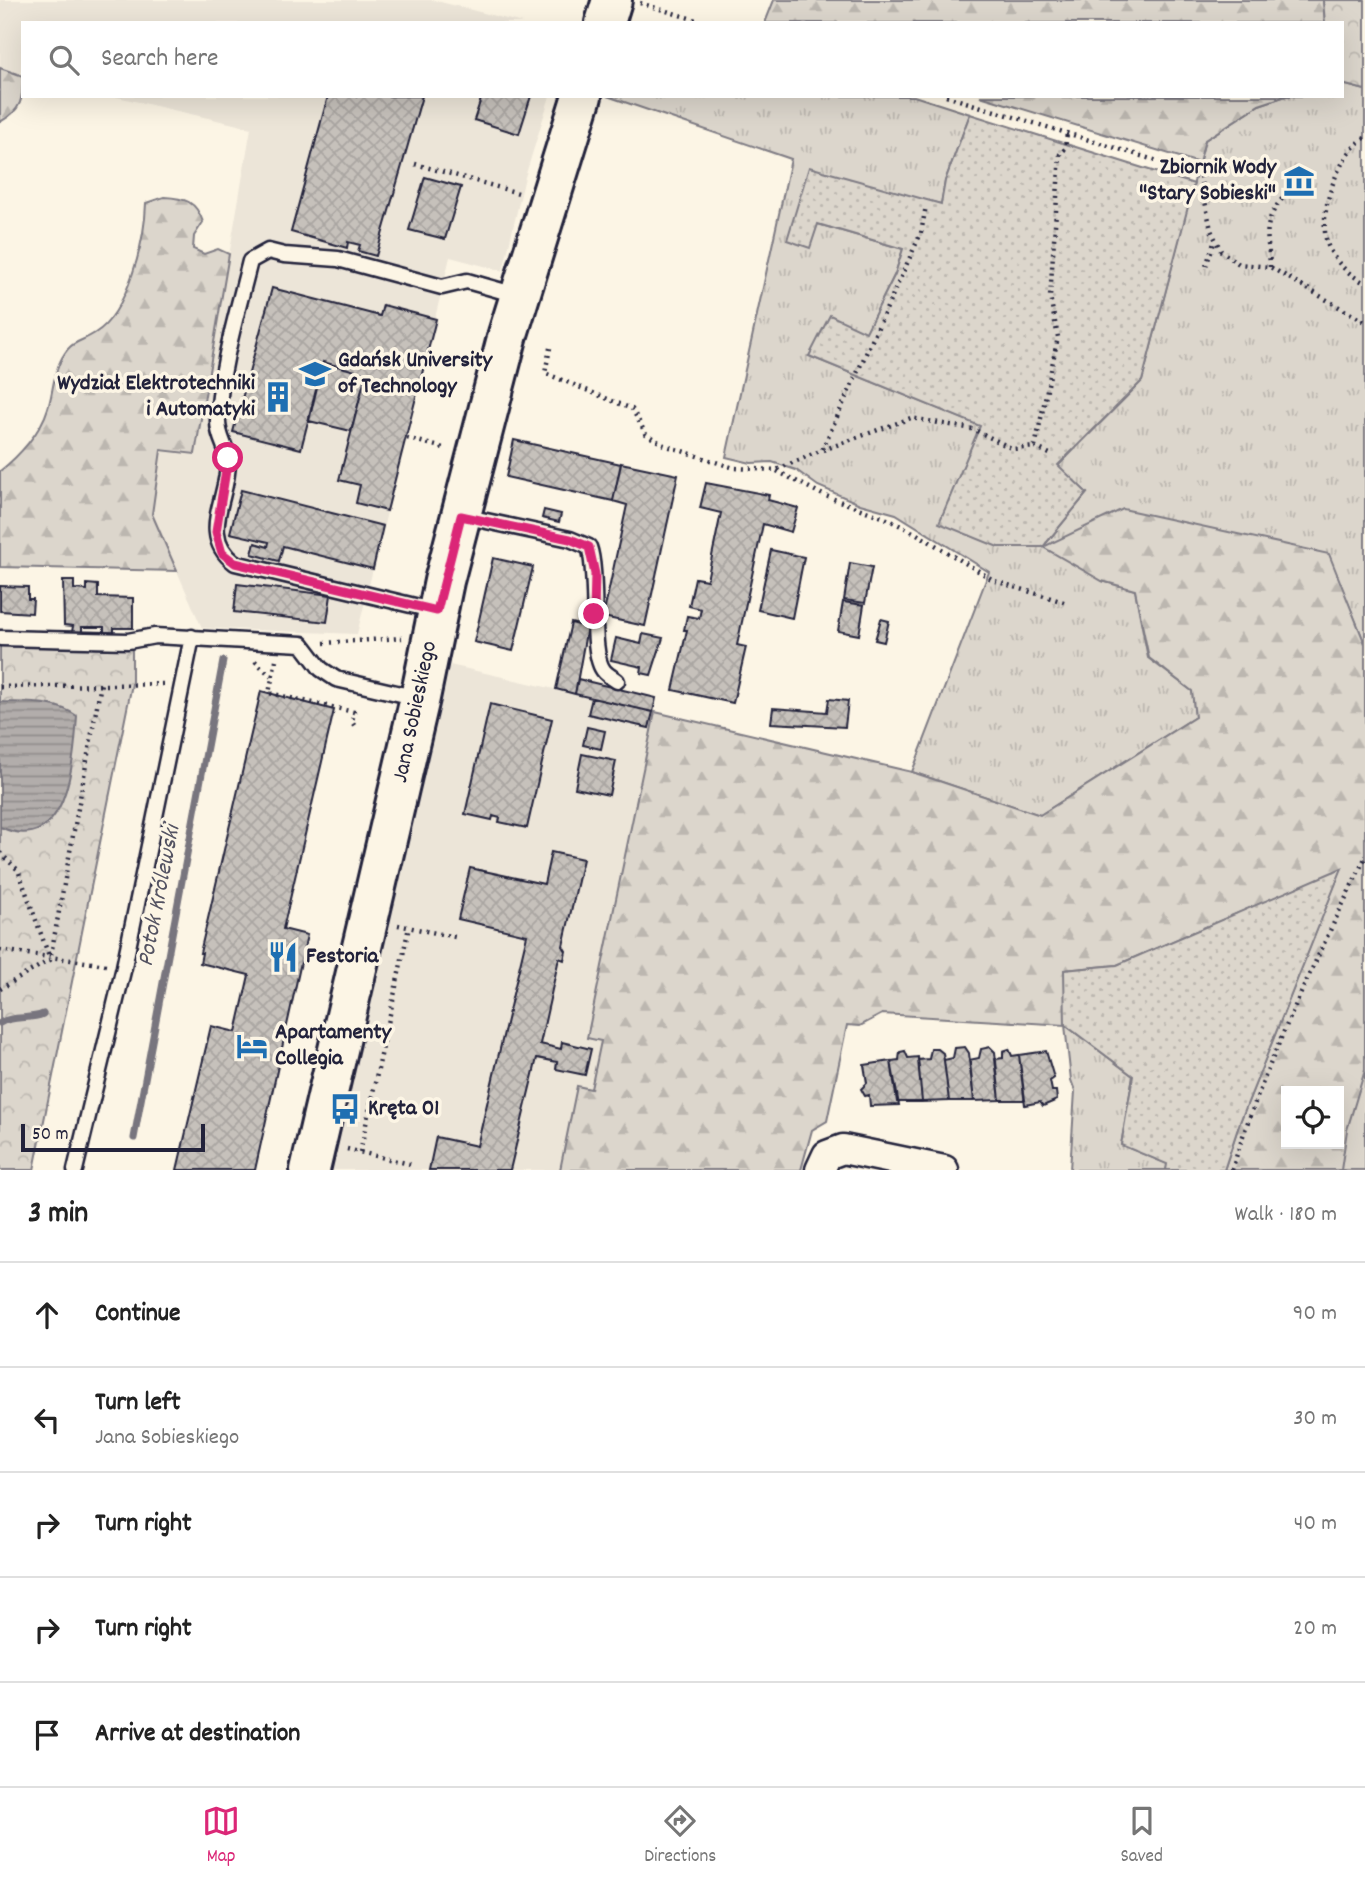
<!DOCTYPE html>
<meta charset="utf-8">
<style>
:root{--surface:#fff;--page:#f6f6f6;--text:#222;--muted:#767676;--line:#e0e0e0;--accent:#db2777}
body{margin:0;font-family:Dekko,sans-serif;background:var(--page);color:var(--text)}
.controls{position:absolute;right:21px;bottom:21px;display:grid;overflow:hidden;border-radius:0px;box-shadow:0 7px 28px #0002}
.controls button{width:63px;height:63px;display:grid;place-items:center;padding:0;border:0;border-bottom:2px solid var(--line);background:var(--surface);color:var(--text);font:35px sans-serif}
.scale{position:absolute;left:21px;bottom:18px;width:184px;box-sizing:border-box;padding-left:7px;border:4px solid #22223b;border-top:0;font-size:19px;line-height:24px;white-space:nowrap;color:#22223b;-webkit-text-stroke:5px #fcf5e5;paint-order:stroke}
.stop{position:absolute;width:21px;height:21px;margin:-16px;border:5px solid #db2777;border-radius:50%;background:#fff}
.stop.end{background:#db2777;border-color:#fff;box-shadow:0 2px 7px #0008}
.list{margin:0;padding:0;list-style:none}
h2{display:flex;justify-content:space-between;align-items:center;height:91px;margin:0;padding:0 28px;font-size:30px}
h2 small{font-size:23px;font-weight:400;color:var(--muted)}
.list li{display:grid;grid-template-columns:46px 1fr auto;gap:21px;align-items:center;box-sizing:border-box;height:105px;padding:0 28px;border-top:2px solid var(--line)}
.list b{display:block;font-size:26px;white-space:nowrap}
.list p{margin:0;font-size:23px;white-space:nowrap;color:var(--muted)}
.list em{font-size:23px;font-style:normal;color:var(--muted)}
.icon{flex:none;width:38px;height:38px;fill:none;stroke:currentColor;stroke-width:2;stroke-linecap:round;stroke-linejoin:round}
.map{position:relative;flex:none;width:1365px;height:1170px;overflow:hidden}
.search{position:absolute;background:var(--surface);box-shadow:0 7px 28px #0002;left:21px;right:21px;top:21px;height:77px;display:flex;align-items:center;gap:18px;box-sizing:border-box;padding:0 24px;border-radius:0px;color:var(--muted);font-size:26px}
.sheet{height:616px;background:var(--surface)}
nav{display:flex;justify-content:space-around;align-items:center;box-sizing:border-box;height:98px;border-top:2px solid var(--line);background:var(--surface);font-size:19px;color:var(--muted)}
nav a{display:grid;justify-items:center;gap:4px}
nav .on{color:var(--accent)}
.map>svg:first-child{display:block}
</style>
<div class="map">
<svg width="1365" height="1170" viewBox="0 0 1365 1170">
<defs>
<pattern id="grass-tufts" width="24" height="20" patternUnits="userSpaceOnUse" patternTransform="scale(1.75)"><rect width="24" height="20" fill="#dcd6cc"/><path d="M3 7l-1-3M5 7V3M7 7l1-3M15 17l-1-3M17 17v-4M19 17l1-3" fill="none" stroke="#bcb7b0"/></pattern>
<pattern id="forest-firs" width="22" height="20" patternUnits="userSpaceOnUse" patternTransform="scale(1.75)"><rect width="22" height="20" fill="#dcd6cc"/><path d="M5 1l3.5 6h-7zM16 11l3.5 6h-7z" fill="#bcb7b0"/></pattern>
<pattern id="park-crowns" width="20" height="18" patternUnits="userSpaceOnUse" patternTransform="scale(1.75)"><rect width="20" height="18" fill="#dcd6cc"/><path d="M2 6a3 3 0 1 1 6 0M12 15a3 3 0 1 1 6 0" fill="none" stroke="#bcb7b0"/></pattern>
<pattern id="garden-dots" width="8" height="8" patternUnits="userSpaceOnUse" patternTransform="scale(1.75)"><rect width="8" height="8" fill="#dcd6cc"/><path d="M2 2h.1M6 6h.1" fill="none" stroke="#bcb7b0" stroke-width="1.8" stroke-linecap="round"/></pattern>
<pattern id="water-rules" width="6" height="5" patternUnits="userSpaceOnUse" patternTransform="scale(1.75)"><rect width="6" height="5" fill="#b2adab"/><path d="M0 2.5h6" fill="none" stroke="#908c8c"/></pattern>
<pattern id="building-cross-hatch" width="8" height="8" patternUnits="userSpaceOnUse" patternTransform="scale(1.75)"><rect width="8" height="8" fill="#c6c1bb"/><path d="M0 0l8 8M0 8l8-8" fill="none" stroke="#aaa6a2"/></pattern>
</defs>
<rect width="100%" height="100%" fill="#fcf5e5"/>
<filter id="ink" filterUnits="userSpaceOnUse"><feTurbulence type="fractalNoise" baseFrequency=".0143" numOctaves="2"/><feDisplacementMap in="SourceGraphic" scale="14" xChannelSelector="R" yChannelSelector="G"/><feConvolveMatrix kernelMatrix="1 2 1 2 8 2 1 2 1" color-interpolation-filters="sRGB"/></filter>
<g filter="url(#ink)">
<path fill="#ece5d8" d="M0,0H433L522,23H23L21,76L0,68Z
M113,96H550L525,177L503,271L450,257L357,634L202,628L152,514L161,450L195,453L251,128Z
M450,665L655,712L587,1037L601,1041L591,1089L577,1087L560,1170H332Z"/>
<path fill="url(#grass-tufts)" stroke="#7f7c84" stroke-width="2" d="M1342,84L1365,90V644L1328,554L1102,581L1135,590L1148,658L1192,691L1195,717L1040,815L912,772L989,572L896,514L860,504L818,486L796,470L772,462L751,463L726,457L791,159L607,96H914L970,114L945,181L941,204L920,199L818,224L903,249L895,274L866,333L809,356L981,426L998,547H1043L1087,493L1058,466L1142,381L1205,140L1259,105L1286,96H1342Z
M1065,1025L1133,1076L1121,1145L1168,1164L1166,1170H1070L1075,1091L1071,1080Z"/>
<path fill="url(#forest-firs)" stroke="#7f7c84" stroke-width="2" fill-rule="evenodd" d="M774,0H1323L1325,23H765Z
M0,68L23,76C23,99 22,110 0,122Z
M980,96H1286L1259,105L1205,140L1199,163Z
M164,197C185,198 196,201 203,222L194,236L193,249L204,254L218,249L229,254L195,454L161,450L152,514L177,571L0,567V471C19,456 41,432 48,408C53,393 53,376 60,362C70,340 78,344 95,333C128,313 145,239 146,203Z
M1123,509L1329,554L1365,644V1170H1224L1240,1122L1341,869L1117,965L1065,970V1025L882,1014L860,1026L847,1025L827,1121L812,1130L801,1170H560L577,1086L591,1089L601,1041L587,1038L655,712L912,772L1040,815L1195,717L1192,691L1149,658L1135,590L1102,581L1043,547ZM1286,1091H1339V1144H1286Z"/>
<path fill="url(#park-crowns)" stroke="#7f7c84" stroke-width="2" d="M1323,0H1365V90L1342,84V23H1325Z
M0,643L132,648V684L34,1170H0Z"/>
<path fill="url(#garden-dots)" stroke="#7f7c84" stroke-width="2" d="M970,114L1194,184L1142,381L1058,465L1087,493L1043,547H998L939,523L980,426L809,356L830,315L866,332L895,274L903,249L818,224L810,248L787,240L809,167L941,204L945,181Z
M1342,868L1240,1122L1224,1170H1166L1167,1164L1121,1145L1133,1076L1065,1025L1064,970L1117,965Z"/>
<path fill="#dcd6cc" stroke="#7f7c84" stroke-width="2" d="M1365,1070V1170H1341L1347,1130Z"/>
<path fill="url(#water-rules)" stroke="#78757e" stroke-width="2" d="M0,702C27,703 54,700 77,716C74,762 67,857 0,827Z"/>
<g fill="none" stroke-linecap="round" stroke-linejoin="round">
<path stroke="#78757e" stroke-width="7" d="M0,1023C13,1015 30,1020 43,1014
M134,1138L223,661"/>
</g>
<path fill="url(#building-cross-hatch)" stroke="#22223b" stroke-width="2" d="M328,96H422L376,256L358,251L360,245L348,242L347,248L291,232Z
M482,96H531L519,134L474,120Z
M425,177L461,187L445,239L409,230Z
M272,288L380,316L383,305L436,319L387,511L356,503L360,485L339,480L366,374L323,362L301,449L233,432Z
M323,362L366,374L351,431L309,421Z
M514,440L621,464L613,501L506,477Z
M621,463L678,475L645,626L603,617L627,505L613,501Z
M706,483L769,495L768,500L798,508L791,532L763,524L737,645L746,647L733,703L673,690L687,630H684L687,616L699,618L701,609L689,606L695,578L707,580L721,513L700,508Z
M241,490L383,526L373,569L283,546L279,561L252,554L255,543L268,547L269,542L230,533Z
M544,510L561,514L559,522L542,518Z
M771,550L804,557L792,618L758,610Z
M493,558L533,567L513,651L474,642Z
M850,563L872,567L865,603L844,600Z
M63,581H74V589L87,590V584L98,585V597L133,598V628H114V633H104V627H82V632H72L73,626L64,625Z
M237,584L331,595L327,622L234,612Z
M0,586L28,587V599H33L32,613L0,611Z
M843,602L864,605L859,635L838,631Z
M881,619L889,621L884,642L875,640Z
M571,623L587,627L575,694L556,689Z
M643,634L663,638L651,675L641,673L642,667L611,660L616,638L641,644Z
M578,679L656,698L653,712L575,694Z
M261,691L334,710L283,929L307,935L255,1170H177L211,1026L236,1032L249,975L200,963L202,953H200Z
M592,698L653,712L649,728L588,714Z
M829,699L848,701L845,727L771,723L773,708L827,712Z
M490,704L552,719L527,828L499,822L500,818L493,816L492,820L465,814Z
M587,727L605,731L601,749L583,745Z
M582,754L616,761L609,795L575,788Z
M551,852L583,859L563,946L566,951L564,960L559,958L540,1044L561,1049L562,1042L591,1049L585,1075L556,1069L557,1062L537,1058L510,1170H429L436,1137L477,1146L527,935L458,919L470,868L544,884Z
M965,1047L969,1053L974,1101H949L944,1060L953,1058L955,1048Z
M990,1047L995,1052L1000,1100L974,1101L969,1060L979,1058L981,1049Z
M931,1049H938L943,1053L949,1101L922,1102L918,1060L929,1059Z
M1009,1049L1012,1056L1019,1055L1025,1100H1000L995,1059L1003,1058V1051Z
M905,1051L908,1058L918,1057L922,1102H897L891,1061L899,1060L900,1052Z
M1046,1051L1054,1078L1050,1081L1052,1091H1056L1057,1100L1043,1106L1040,1102L1025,1105L1019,1055Z
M891,1061L899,1105L870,1106L869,1095L865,1096L861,1089L867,1083L864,1065Z"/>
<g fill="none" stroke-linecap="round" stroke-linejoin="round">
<defs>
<path id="lane" d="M463,516L570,539L589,547C599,575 589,655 604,671C607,675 613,678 617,681
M436,611L235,563C197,534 230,497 228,459C227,447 217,436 218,419C220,368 238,310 250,261L268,251L284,255L338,259L442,287L467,281L520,296
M0,638L128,641L155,636L302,644L321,669L336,679L418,698
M75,1170L124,967L192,637"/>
<path id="street" d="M820,1170L827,1155L843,1149L944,1170"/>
<path id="secondary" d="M605,23L612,0
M310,1170L420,698L444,581L508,334L582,96"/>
</defs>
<use href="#lane" stroke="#22223b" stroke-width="19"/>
<use href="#street" stroke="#22223b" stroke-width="33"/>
<use href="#secondary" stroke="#22223b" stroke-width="44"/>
<path stroke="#22223b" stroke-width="4.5" stroke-dasharray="2 5" stroke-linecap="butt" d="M640,3L706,23
M946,96L1190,171L1200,177L1211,230L1221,251L1239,264L1270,267L1365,322
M1365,138C1337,154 1314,221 1330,250C1337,264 1351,276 1365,283
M415,164L522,194
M1206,266L1215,240
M1270,267C1270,254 1266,239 1268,227C1271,208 1289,185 1309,185
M550,348L545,373L632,409L646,434L664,445L734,468L776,470L822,450L921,233L926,206
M407,438L447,449
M1035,447L1054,456
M823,450L911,418L973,429L1013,449L1035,447L1058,337L1050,297L1060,154L1065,149L1067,133
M777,471L823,495L885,518L917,534L995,581L1067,603
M324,643L402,638
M276,660L269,693L354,712L352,722L356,728
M255,661L272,677
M0,687L164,684
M0,853L18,870L50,959
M398,925L455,937
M0,950L106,965
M0,989L50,960L101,684
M347,1149L414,1165
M360,1152L409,927
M1232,1170C1265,1062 1316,960 1365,858"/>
<use href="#lane" stroke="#fcf5e5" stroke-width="14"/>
<use href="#street" stroke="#fcf5e5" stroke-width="28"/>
<use href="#secondary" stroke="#fcf5e5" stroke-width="38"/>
</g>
</g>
<g fill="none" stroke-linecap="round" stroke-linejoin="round" filter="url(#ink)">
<path stroke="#db2777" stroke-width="9" d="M228,458L216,532L222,553L235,563L437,611L461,516L570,539L589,547L595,574L594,614"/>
</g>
<defs>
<symbol id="museum-bare" viewBox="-9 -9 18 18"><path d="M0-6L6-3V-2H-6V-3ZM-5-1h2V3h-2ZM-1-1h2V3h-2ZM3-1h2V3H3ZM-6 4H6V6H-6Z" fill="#1f6fb2" stroke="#fcf5e5" stroke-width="2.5" paint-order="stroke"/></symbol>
<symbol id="university-bare" viewBox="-9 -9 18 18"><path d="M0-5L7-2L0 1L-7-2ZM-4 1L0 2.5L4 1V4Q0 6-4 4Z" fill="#1f6fb2" stroke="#fcf5e5" stroke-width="2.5" paint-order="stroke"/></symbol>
<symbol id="building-bare" viewBox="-9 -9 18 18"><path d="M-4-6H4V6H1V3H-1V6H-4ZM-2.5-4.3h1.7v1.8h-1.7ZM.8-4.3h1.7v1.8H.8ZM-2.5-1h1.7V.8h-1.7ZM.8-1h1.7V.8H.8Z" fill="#1f6fb2" stroke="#fcf5e5" stroke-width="2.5" paint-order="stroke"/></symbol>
<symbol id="restaurant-bare" viewBox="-9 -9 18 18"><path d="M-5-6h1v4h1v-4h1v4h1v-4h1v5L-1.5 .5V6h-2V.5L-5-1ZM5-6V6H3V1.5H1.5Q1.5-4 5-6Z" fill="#1f6fb2" stroke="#fcf5e5" stroke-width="2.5" paint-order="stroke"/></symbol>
<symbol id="hotel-bare" viewBox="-9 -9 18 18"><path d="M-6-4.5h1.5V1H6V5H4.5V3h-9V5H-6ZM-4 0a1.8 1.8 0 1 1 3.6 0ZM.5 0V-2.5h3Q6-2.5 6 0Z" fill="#1f6fb2" stroke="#fcf5e5" stroke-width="2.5" paint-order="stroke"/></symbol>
<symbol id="bus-bare" viewBox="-9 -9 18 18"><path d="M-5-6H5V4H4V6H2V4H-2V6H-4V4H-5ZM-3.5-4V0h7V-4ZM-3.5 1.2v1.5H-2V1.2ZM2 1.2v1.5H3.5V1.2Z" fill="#1f6fb2" stroke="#fcf5e5" stroke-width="2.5" paint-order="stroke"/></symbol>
</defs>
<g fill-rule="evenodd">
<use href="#museum-bare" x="1277" y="159" width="44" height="44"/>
<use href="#university-bare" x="293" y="352" width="44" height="44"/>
<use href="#building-bare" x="256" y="375" width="44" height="44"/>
<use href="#restaurant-bare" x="261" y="935" width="44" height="44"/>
<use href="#hotel-bare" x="230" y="1024" width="44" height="44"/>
<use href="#bus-bare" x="323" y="1087" width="44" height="44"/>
</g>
<g text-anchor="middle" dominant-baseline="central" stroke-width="7" stroke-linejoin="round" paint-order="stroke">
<g font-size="23" font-weight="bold" fill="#22223b" stroke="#fcf5e5" text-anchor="start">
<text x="1276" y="168" text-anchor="end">Zbiornik Wody<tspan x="1276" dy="26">"Stary Sobieski"</tspan></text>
<text x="338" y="361">Gdańsk University<tspan x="338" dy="26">of Technology</tspan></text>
<text x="255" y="384" text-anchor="end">Wydział Elektrotechniki<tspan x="255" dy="26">i Automatyki</tspan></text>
<text x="306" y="957">Festoria</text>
<text x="275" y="1033">Apartamenty<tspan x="275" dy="26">Collegia</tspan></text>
<text x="368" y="1109">Kręta 01</text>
</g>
<g font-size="23" fill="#22223b" stroke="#fcf5e5">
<text transform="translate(416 712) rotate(-78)">Jana Sobieskiego</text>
</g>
<g font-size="24" font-style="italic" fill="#545362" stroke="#fcf5e5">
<text transform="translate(160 896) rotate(-79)">Potok Królewski</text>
</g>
</g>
</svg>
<div class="controls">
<button><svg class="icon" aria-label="locate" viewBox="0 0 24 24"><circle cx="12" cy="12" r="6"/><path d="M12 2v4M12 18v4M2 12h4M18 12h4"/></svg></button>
</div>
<div class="scale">50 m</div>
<div class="stop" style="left:228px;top:458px"></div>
<div class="stop end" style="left:594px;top:614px"></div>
<div class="search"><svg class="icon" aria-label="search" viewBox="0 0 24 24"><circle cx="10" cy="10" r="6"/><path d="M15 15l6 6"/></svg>Search here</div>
</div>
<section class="sheet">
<h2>3 min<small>Walk · 180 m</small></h2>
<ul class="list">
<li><svg class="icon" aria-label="ahead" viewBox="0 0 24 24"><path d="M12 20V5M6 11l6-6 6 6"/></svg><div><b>Continue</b></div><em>90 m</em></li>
<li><svg class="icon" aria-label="left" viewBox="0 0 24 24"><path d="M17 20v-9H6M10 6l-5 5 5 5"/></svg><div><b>Turn left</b><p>Jana Sobieskiego</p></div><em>30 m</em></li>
<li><svg class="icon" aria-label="right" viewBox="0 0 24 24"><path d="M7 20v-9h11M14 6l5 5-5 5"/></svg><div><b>Turn right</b></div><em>40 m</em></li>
<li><svg class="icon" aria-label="right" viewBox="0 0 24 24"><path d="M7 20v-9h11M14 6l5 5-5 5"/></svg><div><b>Turn right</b></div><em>20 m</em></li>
<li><svg class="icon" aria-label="arrive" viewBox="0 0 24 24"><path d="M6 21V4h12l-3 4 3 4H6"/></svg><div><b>Arrive at destination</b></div></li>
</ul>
</section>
<nav>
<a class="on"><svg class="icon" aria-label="map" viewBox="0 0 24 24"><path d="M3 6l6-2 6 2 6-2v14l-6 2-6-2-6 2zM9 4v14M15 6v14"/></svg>Map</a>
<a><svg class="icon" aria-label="directions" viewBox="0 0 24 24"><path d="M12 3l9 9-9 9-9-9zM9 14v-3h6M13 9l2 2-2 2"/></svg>Directions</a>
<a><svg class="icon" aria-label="saved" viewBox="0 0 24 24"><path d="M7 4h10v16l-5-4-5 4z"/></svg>Saved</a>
</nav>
